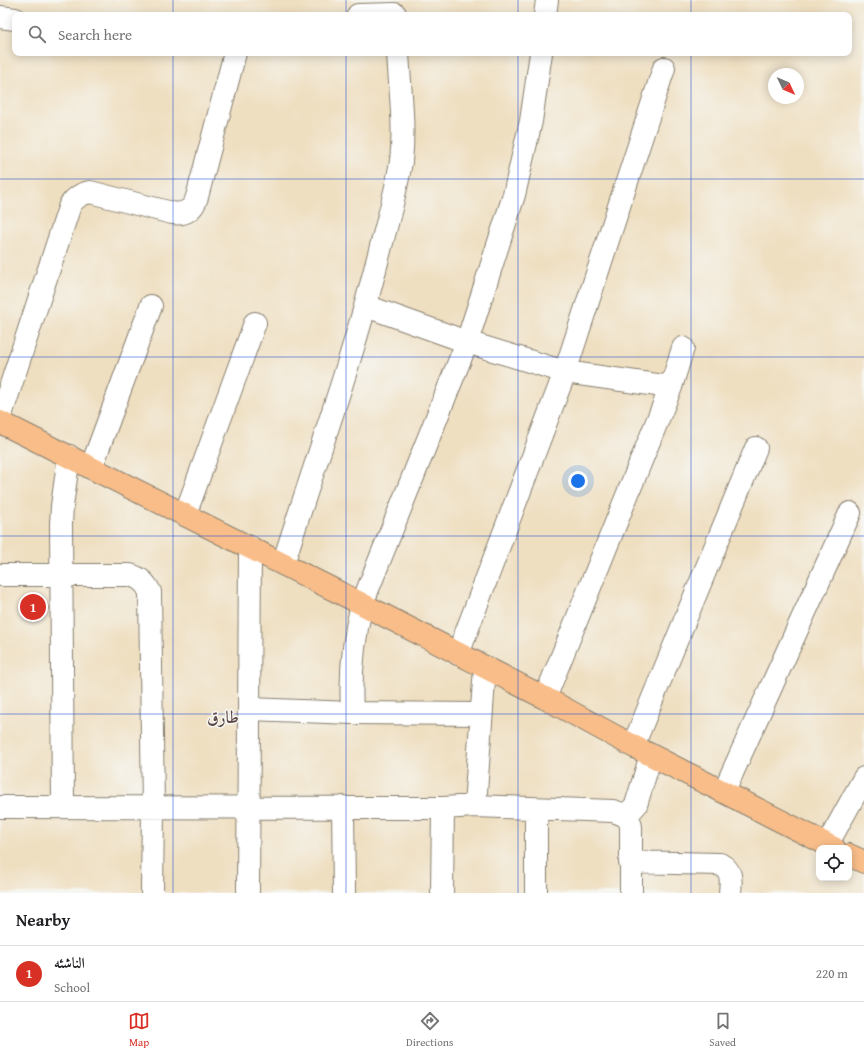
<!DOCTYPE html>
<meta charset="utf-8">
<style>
:root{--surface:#fff;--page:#f6f6f6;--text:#202124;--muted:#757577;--line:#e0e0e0;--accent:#d93025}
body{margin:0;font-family:"Gentium Book Plus",Amiri,serif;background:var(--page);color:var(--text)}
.controls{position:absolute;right:12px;bottom:12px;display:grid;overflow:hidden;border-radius:8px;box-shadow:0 2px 10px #0003}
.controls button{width:36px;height:36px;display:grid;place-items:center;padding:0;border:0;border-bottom:1px solid var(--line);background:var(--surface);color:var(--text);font:20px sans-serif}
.compass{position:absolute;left:768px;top:68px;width:36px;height:36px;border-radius:50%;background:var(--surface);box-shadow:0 2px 10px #0003;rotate:134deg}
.you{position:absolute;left:578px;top:481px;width:14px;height:14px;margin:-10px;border:3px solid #fff;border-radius:50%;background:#1a73e8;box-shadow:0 0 0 6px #1a73e833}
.badge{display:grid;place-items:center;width:26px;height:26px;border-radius:50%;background:var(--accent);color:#fff;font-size:13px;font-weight:700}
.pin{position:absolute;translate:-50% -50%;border:2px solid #fff;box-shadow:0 1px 4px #0006}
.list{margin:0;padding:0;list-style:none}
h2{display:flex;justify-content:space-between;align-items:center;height:52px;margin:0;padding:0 16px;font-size:17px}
h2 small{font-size:13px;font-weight:400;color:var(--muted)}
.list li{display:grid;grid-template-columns:26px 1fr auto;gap:12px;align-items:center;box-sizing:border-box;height:56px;padding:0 16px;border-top:1px solid var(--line)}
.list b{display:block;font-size:15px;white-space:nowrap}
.list p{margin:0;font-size:13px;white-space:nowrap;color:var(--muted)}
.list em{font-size:13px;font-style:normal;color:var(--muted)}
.icon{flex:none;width:22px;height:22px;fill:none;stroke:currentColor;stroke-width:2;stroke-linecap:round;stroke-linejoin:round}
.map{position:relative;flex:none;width:864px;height:893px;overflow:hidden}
.search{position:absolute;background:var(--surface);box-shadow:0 2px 10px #0003;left:12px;right:12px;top:12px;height:44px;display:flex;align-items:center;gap:10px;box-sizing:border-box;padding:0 14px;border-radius:8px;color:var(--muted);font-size:15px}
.sheet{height:108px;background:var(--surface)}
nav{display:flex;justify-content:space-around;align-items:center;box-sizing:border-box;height:56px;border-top:1px solid var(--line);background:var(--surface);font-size:11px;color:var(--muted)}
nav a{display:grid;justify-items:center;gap:2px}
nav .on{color:var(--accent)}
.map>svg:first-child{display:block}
</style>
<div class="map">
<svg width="864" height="893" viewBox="0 0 864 893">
<rect width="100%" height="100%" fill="#f6f6f2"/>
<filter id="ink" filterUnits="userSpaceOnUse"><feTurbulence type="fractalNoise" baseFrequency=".025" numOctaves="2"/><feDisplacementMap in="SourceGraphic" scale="8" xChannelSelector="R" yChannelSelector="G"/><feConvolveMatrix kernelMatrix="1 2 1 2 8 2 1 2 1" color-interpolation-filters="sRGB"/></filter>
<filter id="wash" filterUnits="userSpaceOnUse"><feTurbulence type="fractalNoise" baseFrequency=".012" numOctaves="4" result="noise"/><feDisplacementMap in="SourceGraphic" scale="16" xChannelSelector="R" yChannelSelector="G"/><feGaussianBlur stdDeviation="0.9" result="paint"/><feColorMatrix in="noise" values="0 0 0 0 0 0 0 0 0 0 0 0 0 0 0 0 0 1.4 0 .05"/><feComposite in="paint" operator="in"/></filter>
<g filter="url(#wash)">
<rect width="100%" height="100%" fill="#efdfc1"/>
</g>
<g filter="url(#ink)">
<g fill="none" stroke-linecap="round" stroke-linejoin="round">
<defs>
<path id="minor" d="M358,15L395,14
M545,15L547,0
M0,17L15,19
M366,306L467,342L565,372L671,387
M0,418L70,205C76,197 81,194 90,192L172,213C185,215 193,210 197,197L235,53
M91,468L151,306
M185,515L255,323
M283,564C315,463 352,362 378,258C386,226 396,194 401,161C405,126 400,89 398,53
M0,575H130C140,578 145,582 150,592L153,808L152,893
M458,654L565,372L664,68
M545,698L671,387L683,348
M249,709L352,713L480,714
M352,713C350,675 353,640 362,604L467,342L514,195L531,121L541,53
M633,746L756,448
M724,791L850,513
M63,806L61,524L62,506L69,456
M475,806L485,667
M0,807L443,808L475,806L613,811C622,814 630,816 631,827V893
M343,807L344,893
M536,809V893
M626,816L636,805L651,755
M827,845L864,778
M630,862L720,864C733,871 731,880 730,893
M248,893L250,547
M442,893L443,808"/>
<path id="major" d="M0,422L362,604L545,698L633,746L834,848
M849,855L864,862"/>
</defs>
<use href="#minor" stroke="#867e6e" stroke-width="24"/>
<use href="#major" stroke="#867e6e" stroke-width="24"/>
<use href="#minor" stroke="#fff" stroke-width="22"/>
<use href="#major" stroke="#f8bd89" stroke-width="22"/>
</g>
</g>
<path fill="none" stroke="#1d4ed8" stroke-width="1" stroke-opacity="0.55" d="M173,0V15M346,0V15M518,0V15M691,0V15M173,53V893M346,53V893M518,53V893M691,53V893M0,179H864M0,357H864M0,536H864M0,714H864"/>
<g text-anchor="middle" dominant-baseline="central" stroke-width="3" stroke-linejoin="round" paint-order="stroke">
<g font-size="17" font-weight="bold" fill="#5b4746" stroke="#f6f6f2">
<text x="223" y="716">طارق</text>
</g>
</g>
</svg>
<div class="controls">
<button><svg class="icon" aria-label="locate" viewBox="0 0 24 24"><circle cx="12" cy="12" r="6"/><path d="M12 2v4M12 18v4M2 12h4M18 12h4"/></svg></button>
</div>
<svg class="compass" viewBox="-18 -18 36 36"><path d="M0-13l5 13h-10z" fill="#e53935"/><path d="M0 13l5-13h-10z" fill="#757577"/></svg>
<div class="you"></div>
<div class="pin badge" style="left:33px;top:607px">1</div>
<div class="search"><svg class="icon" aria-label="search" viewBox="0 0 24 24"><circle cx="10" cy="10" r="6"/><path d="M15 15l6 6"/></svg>Search here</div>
</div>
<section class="sheet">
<h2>Nearby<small></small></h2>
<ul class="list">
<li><span class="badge">1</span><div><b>الناشئه</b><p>School</p></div><em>220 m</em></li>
</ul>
</section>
<nav>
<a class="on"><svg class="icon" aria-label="map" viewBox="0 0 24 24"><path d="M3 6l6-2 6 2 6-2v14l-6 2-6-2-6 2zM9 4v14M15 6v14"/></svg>Map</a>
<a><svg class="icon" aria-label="directions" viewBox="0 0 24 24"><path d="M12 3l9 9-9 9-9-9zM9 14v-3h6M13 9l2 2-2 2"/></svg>Directions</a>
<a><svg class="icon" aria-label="saved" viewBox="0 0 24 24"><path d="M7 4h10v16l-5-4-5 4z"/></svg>Saved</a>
</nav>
